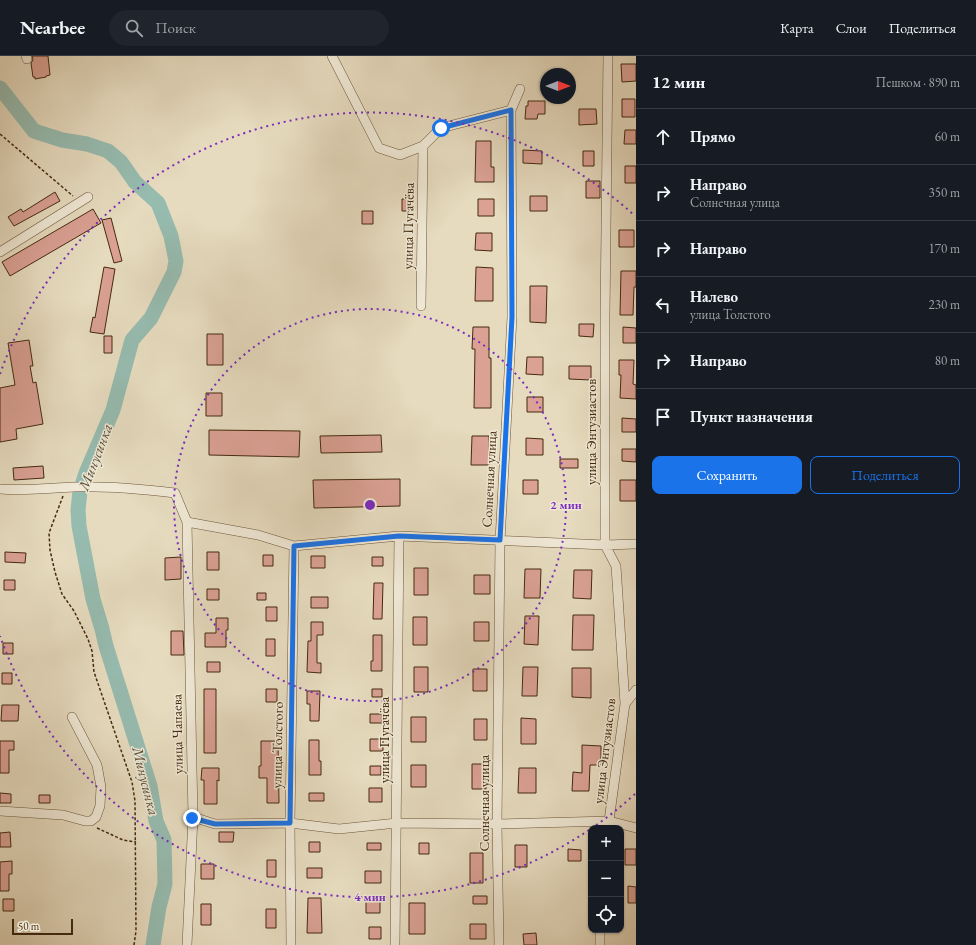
<!DOCTYPE html>
<html lang="ru">
<meta charset="utf-8">
<style>
:root{--surface:#171b24;--page:#20242c;--text:#f1f3f6;--muted:#9ea1a6;--line:#363941;--accent:#1a73e8}
body{margin:0;font-family:"EB Garamond",serif;background:var(--page);color:var(--text)}
.controls{position:absolute;right:12px;bottom:12px;display:grid;overflow:hidden;border-radius:8px;box-shadow:0 1px 3px #0004}
.controls button{width:36px;height:36px;display:grid;place-items:center;padding:0;border:0;border-bottom:1px solid var(--line);background:var(--surface);color:var(--text);font:20px sans-serif}
.compass{position:absolute;left:540px;top:12px;width:36px;height:36px;border-radius:50%;background:var(--surface);box-shadow:0 1px 3px #0004;rotate:90deg}
.scale{position:absolute;left:12px;bottom:10px;width:61px;box-sizing:border-box;padding-left:4px;border:2px solid #452a0d;border-top:0;font-size:11px;line-height:14px;white-space:nowrap;color:#452a0d;-webkit-text-stroke:3px #efe8d5;paint-order:stroke}
.stop{position:absolute;width:12px;height:12px;margin:-9px;border:3px solid #1a73e8;border-radius:50%;background:#fff}
.stop.end{background:#1a73e8;border-color:#fff;box-shadow:0 1px 4px #0008}
.list{margin:0;padding:0;list-style:none}
h2{display:flex;justify-content:space-between;align-items:center;height:52px;margin:0;padding:0 16px;font-size:17px}
h2 small{font-size:13px;font-weight:400;color:var(--muted)}
.list li{display:grid;grid-template-columns:26px 1fr auto;gap:12px;align-items:center;box-sizing:border-box;height:56px;padding:0 16px;border-top:1px solid var(--line)}
.list b{display:block;font-size:15px;white-space:nowrap}
.list p{margin:0;font-size:13px;white-space:nowrap;color:var(--muted)}
.list em{font-size:13px;font-style:normal;color:var(--muted)}
.actions{display:flex;gap:8px;padding:12px 16px}
.actions a{flex:1;padding:9px 0;border:1px solid var(--accent);border-radius:8px;text-align:center;font-size:14px;color:var(--accent)}
.actions .main{background:var(--accent);color:#fff}
.icon{flex:none;width:22px;height:22px;fill:none;stroke:currentColor;stroke-width:2;stroke-linecap:round;stroke-linejoin:round}
.map{position:relative;flex:none;width:636px;height:889px;overflow:hidden}
header{display:flex;align-items:center;gap:24px;box-sizing:border-box;height:56px;padding:0 20px;background:var(--surface);border-bottom:1px solid var(--line)}
header strong{font-size:19px}
nav{display:flex;gap:22px;margin-inline-start:auto;font-size:14px}
.search{width:280px;height:36px;background:var(--page);display:flex;align-items:center;gap:10px;box-sizing:border-box;padding:0 14px;border-radius:22px;color:var(--muted);font-size:15px}
main{display:flex}
aside{flex:1;background:var(--surface)}
.map>svg:first-child{display:block}
</style>
<header>
<strong>Nearbee</strong>
<div class="search"><svg class="icon" aria-label="search" viewBox="0 0 24 24"><circle cx="10" cy="10" r="6"/><path d="M15 15l6 6"/></svg>Поиск</div>
<nav><a>Карта</a><a>Слои</a><a>Поделиться</a></nav>
</header>
<main>
<div class="map">
<svg width="636" height="889" viewBox="0 0 636 889">
<rect width="100%" height="100%" fill="#e6dbbf"/>
<filter id="stains"><feTurbulence type="fractalNoise" baseFrequency=".005" numOctaves="4"/><feColorMatrix values="0 0 0 0 .2 0 0 0 0 .09 0 0 0 0 .02 0 0 0 .5 -.17"/></filter>
<radialGradient id="worn" r=".72"><stop offset=".6" stop-color="#630" stop-opacity="0"/><stop offset="1" stop-color="#630" stop-opacity=".3"/></radialGradient>
<g fill="none" stroke-linecap="round" stroke-linejoin="round">
<path stroke="#96bbaf" stroke-width="15" d="M0,32L34,75L62,84L87,88L108,95L121,106L135,126L158,147L171,180L176,205L174,216L151,262L132,284L113,354L86,417L80,435L78,454L79,470L93,543L102,573L106,590L150,730L156,765L164,784L165,828L159,851L153,889"/>
</g>
<path fill="#daa194" stroke="#452a0d" d="M32,0H48L50,19L46,20V21L35,23V21H33L31,7L33,4Z
M621,8H636V25L622,26Z
M622,43H635V61H622Z
M528,45H545V58H538L537,63H525L526,50H528Z
M579,53H596L597,68L579,69Z
M625,74H636V88H624Z
M476,85H491V111H494V126H475Z
M523,94L542,95V108L523,107Z
M583,95H594V110H583Z
M625,110H636V127H625Z
M586,125H600V142H586Z
M55,136L60,145L14,170L8,161L21,153L23,156Z
M530,140H547V155H530Z
M402,143H411V155H402Z
M478,143H494V160H478Z
M93,153L101,167L10,220L2,206Z
M362,155H373V168H362Z
M111,162L122,205L114,207L102,164Z
M619,174H634V191H619Z
M476,177H492V195L475,194Z
M104,211L115,213L104,278L90,276L93,261L95,262Z
M476,211L493,212V245H475Z
M621,215H636V231H634L633,259H620Z
M530,230H547L546,267L530,266Z
M579,268H594L593,281L579,280Z
M473,271H489V302H491V352H474L475,293H472Z
M623,271L636,272V287H623Z
M207,278H223V309H207Z
M104,280H112V297H104Z
M29,284L33,310H30L33,327L36,326L43,368L16,373L17,383L0,386V332L15,329L8,287Z
M527,301H543V319L526,318Z
M619,304H634L633,328L636,329V343L620,342L621,319H619Z
M569,310H591V324L569,323Z
M206,337H222V360H206Z
M527,341H543V356H527Z
M622,362L636,363V376H622Z
M209,374L300,375L299,401L209,399Z
M381,379L382,396L321,397L320,380Z
M472,380H489V409H471Z
M526,382L543,383V399H526Z
M622,393H636V406L622,405Z
M560,403H578V412H560Z
M43,410L44,422L14,424L13,412Z
M400,423V450L314,452L313,424Z
M523,424H538V438H523Z
M620,424H636V445H620Z
M5,496L26,497L25,507L5,506Z
M207,496H219V514H207Z
M263,499H273V510H263Z
M311,500H325V512H311Z
M181,501V523L165,524V502Z
M372,501H383V510H372Z
M414,512H428V539H414Z
M525,513H541L540,542H524Z
M574,514H592L591,543L573,542Z
M474,519H490V538H474Z
M4,524H15V534H4Z
M374,527H383L382,563H373Z
M207,533H219V544H207Z
M257,537H266V544H257Z
M311,541H328V552H311Z
M266,551H277V565H266Z
M573,559H594L593,594H572Z
M525,560H539L538,589L524,588Z
M413,561H427V589H413Z
M216,562H228V574H226V591H205V577H216Z
M311,566H323V579H317V607H321V617L307,616L308,585H311Z
M474,566H489V585H474Z
M171,575H183L184,599H171Z
M373,579H382V615H371V605H373Z
M266,583H275V600H266Z
M3,587H13V598H3Z
M207,606H220V616H207Z
M414,611H428V636H414Z
M523,611H538L537,640H522Z
M572,612H591V642L572,641Z
M473,613H487V635H473Z
M2,617H12V628H2Z
M204,633H216V697H204Z
M266,633H277V646H266Z
M372,633H382V641H372Z
M307,635H320L319,665H310V648H307Z
M2,649H19L18,665H1Z
M370,658H382V667H370Z
M411,661H426V686H411Z
M521,662L536,663V688H521Z
M474,663H487V684H474Z
M370,683H383V695H370Z
M309,684H319V705H321V719H309Z
M0,685H14V694H9V717H0Z
M261,685H278L279,747H267V722H259V710H261Z
M582,689L601,690V709H590L589,735H572L573,716L582,717Z
M472,708H486V733H472Z
M411,709H426V731H411Z
M370,710H381V719H370Z
M202,712H219V725L217,724V748H204V724H201Z
M519,712H536V737H518Z
M369,732H382V746H369Z
M0,737L11,738V747H0Z
M309,737H324V745H309Z
M39,739H50V747H39Z
M10,776L11,791H0V777Z
M219,776H234L233,786H219Z
M309,786H320V796H309Z
M367,787H381V794H367Z
M419,787H429V798H419Z
M515,789H527V811H515Z
M568,793L581,794V805H568Z
M625,793H636V809H625Z
M470,797H483V827H470Z
M267,804H276V821H267Z
M12,805V818H9V835H0V806Z
M201,808H214V823H201Z
M307,812H322V822H307Z
M365,815H381V827H365Z
M628,830L636,831V847H628Z
M473,840H487V848H473Z
M308,842H321L322,877H307Z
M3,843H14V855H3Z
M366,845H380V857H366Z
M409,847H425V878H409Z
M201,848H211V869H201Z
M266,853H276V872H266Z
M470,868H486V883H470Z
M369,871H381V883H369Z
M536,877L537,889H524L523,878Z"/>
<g fill="none" stroke-linecap="round" stroke-linejoin="round">
<defs>
<path id="minor" d="M26,0L27,3
M332,0L379,92L400,99L423,90L441,72L511,54L520,33
M608,0L605,260V489L616,510L625,648L608,772
M0,196L88,141
M421,250L423,90
M0,433C25,435 49,432 74,431C108,430 141,433 175,437L187,466L258,479L294,490L399,480L605,489L636,488
M187,466L193,761L187,889
M625,648L636,634
M0,755L63,759L85,765H91L96,761L100,750L101,731L97,709L72,661
M193,761L215,768L290,767L339,773L397,767L497,768L609,765L636,772
M600,874V889
M291,889L290,767L294,490
M395,889L399,480
M499,889L497,768L500,485L512,261L511,54"/>
</defs>
<use href="#minor" stroke="#6d563a" stroke-width="10"/>
<path stroke="#452a0d" stroke-width="1.5" stroke-dasharray="3 2" stroke-linecap="butt" d="M0,78L73,140
M63,440L49,477L50,494L55,516L62,538L74,555L88,583L92,595L94,616L132,726L135,745L136,875L134,889
M97,772L123,784L136,786"/>
<use href="#minor" stroke="#efe8d5" stroke-width="9"/>
</g>
<g fill="none" stroke-linecap="round" stroke-linejoin="round">
<path stroke="#1a73e8" stroke-width="5" d="M192,762L215,768L290,767L294,490L399,480L500,484L512,261L511,54L441,72"/>
</g>
<g fill="none" stroke="#7b2cbf" stroke-width="2" stroke-dasharray="2 4">
<circle cx="370" cy="449" r="196"/>
<path d="M635 738A392 392 0 0 1 595 770M589 774A392 392 0 0 1 0 580M0 318A392 392 0 0 1 635 160"/>
</g>
<g text-anchor="middle" dominant-baseline="central" stroke-width="3" stroke-linejoin="round" paint-order="stroke">
<g font-size="14" fill="#452a0d" stroke="#efe8d5">
<text transform="translate(408 170) rotate(-89)">улица Пугачёва</text>
<text transform="translate(591 376) rotate(-90)">улица Энтузиастов</text>
<text transform="translate(489 423) rotate(-87)">Солнечная улица</text>
<text transform="translate(177 678) rotate(-91)">улица Чапаева</text>
<text transform="translate(384 684) rotate(-90)">улица Пугачёва</text>
<text transform="translate(277 689) rotate(-89)">улица Толстого</text>
<text transform="translate(604 695) rotate(-83)">улица Энтузиастов</text>
<text transform="translate(484 747) rotate(-90)">Солнечная улица</text>
</g>
<g font-size="15" font-style="italic" fill="#594e36" stroke="#efe8d5">
<text transform="translate(95 401) rotate(-69)">Минусинка</text>
<text transform="translate(146 725) rotate(76)">Минусинка</text>
</g>
</g>
<circle cx="370" cy="449" r="6" fill="#7b2cbf" stroke="#efe8d5" stroke-width="2"/>
<g font-size="12" text-anchor="middle" font-weight="bold" fill="#7b2cbf" stroke="#efe8d5" stroke-width="3" stroke-linejoin="round" paint-order="stroke">
<text x="566" y="453">2 мин</text>
<text x="370" y="845">4 мин</text>
</g>
<rect width="100%" height="100%" filter="url(#stains)"/>
<rect width="100%" height="100%" fill="url(#worn)"/>
</svg>
<div class="controls">
<button>+</button>
<button>−</button>
<button><svg class="icon" aria-label="locate" viewBox="0 0 24 24"><circle cx="12" cy="12" r="6"/><path d="M12 2v4M12 18v4M2 12h4M18 12h4"/></svg></button>
</div>
<svg class="compass" viewBox="-18 -18 36 36"><path d="M0-13l5 13h-10z" fill="#e53935"/><path d="M0 13l5-13h-10z" fill="#9ea1a6"/></svg>
<div class="scale">50 m</div>
<div class="stop" style="left:441px;top:72px"></div>
<div class="stop end" style="left:192px;top:762px"></div>
</div>
<aside>
<h2>12 мин<small>Пешком · 890 m</small></h2>
<ul class="list">
<li><svg class="icon" aria-label="ahead" viewBox="0 0 24 24"><path d="M12 20V5M6 11l6-6 6 6"/></svg><div><b>Прямо</b></div><em>60 m</em></li>
<li><svg class="icon" aria-label="right" viewBox="0 0 24 24"><path d="M7 20v-9h11M14 6l5 5-5 5"/></svg><div><b>Направо</b><p>Солнечная улица</p></div><em>350 m</em></li>
<li><svg class="icon" aria-label="right" viewBox="0 0 24 24"><path d="M7 20v-9h11M14 6l5 5-5 5"/></svg><div><b>Направо</b></div><em>170 m</em></li>
<li><svg class="icon" aria-label="left" viewBox="0 0 24 24"><path d="M17 20v-9H6M10 6l-5 5 5 5"/></svg><div><b>Налево</b><p>улица Толстого</p></div><em>230 m</em></li>
<li><svg class="icon" aria-label="right" viewBox="0 0 24 24"><path d="M7 20v-9h11M14 6l5 5-5 5"/></svg><div><b>Направо</b></div><em>80 m</em></li>
<li><svg class="icon" aria-label="arrive" viewBox="0 0 24 24"><path d="M6 21V4h12l-3 4 3 4H6"/></svg><div><b>Пункт назначения</b></div></li>
</ul>
<div class="actions"><a class="main">Сохранить</a><a>Поделиться</a></div>
</aside>
</main>
